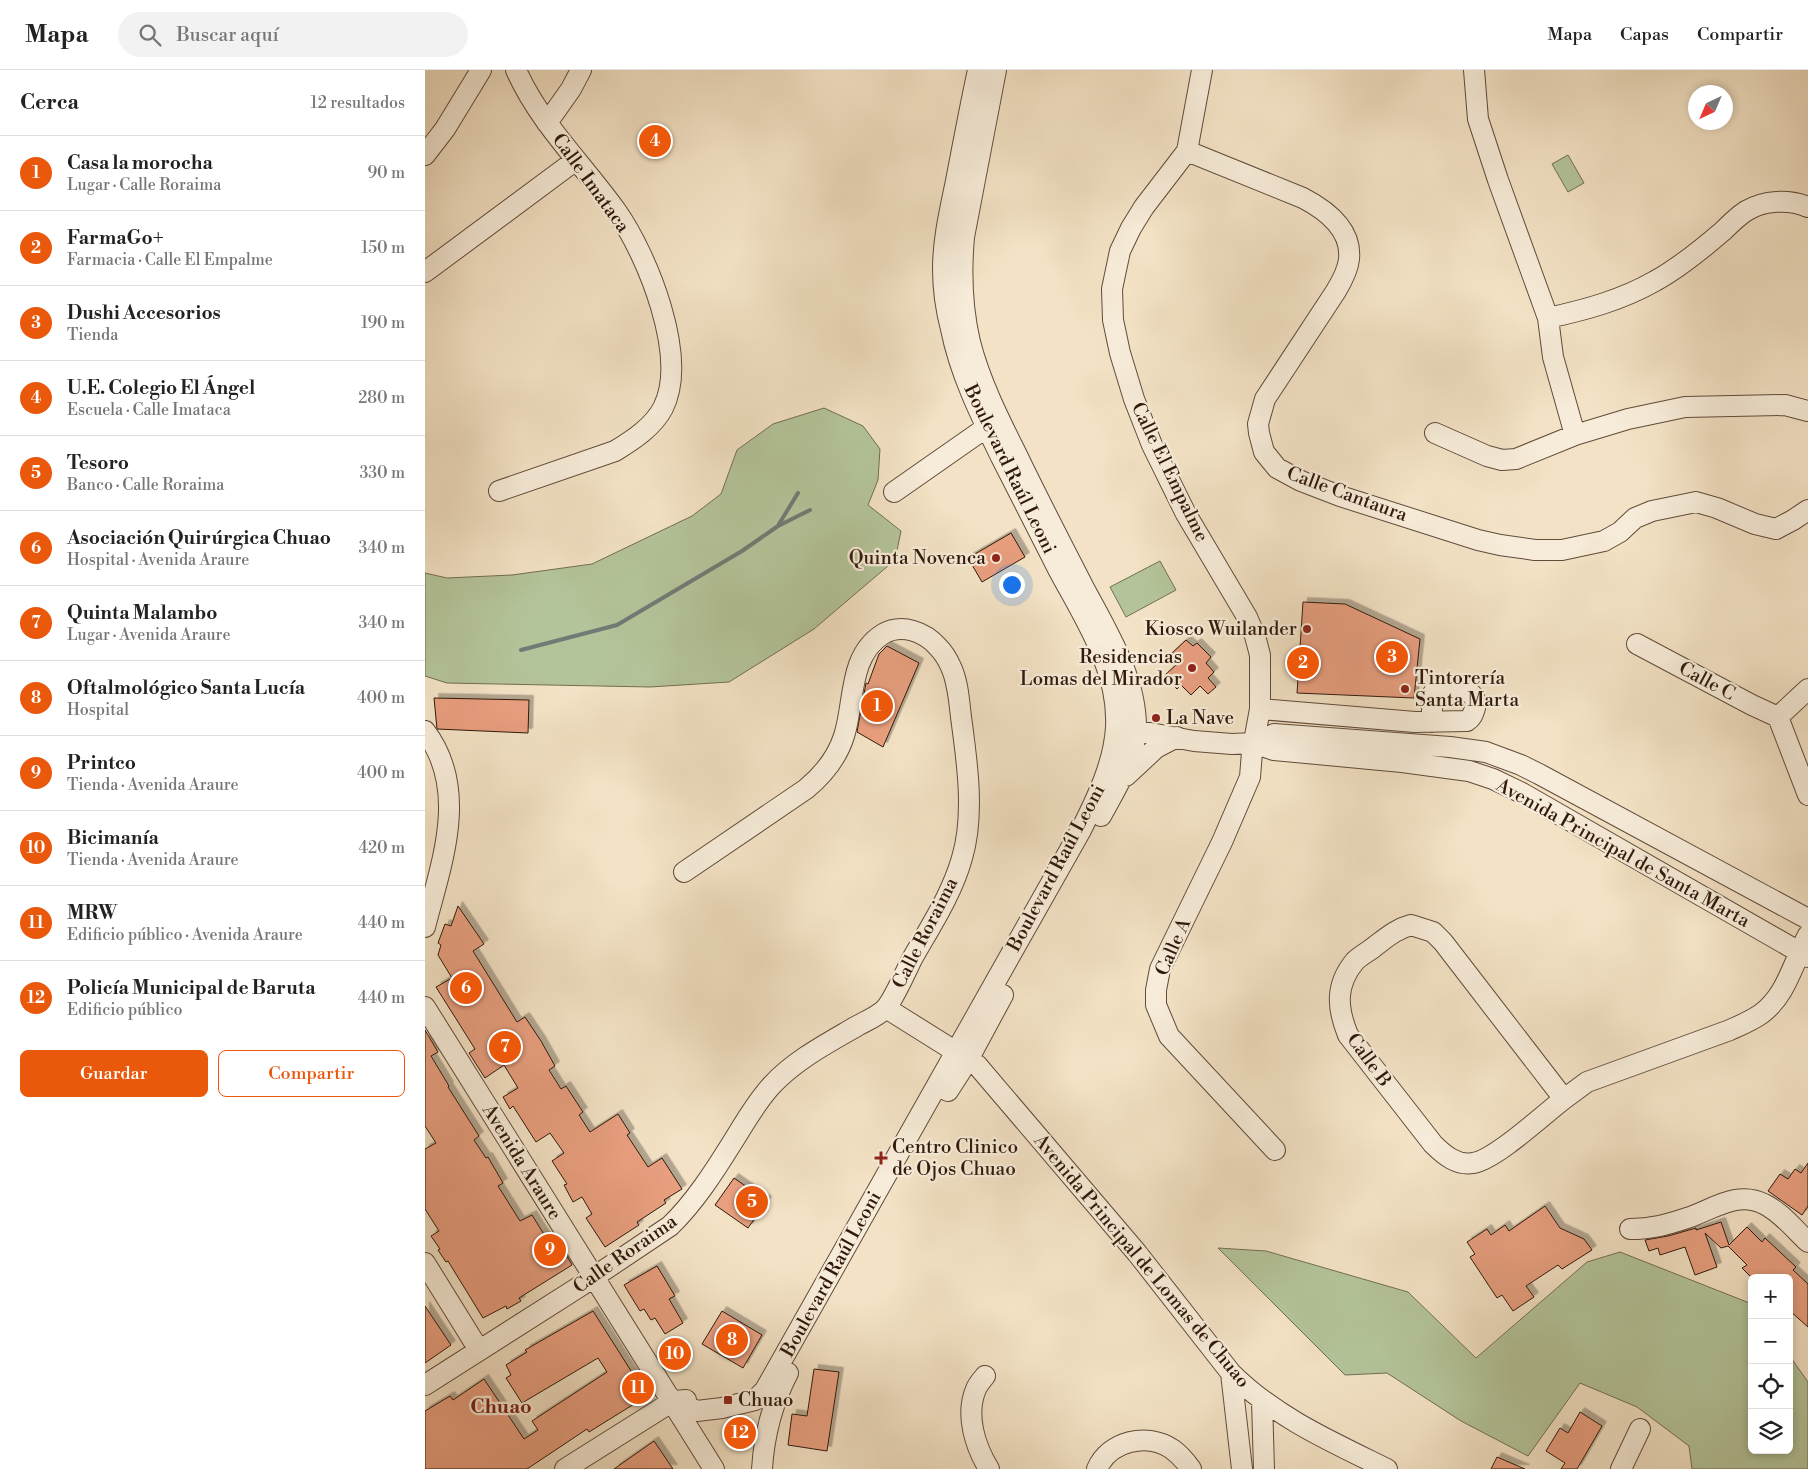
<!DOCTYPE html>
<html lang="es">
<meta charset="utf-8">
<style>
:root{--surface:#fff;--page:#f2f2f2;--text:#222;--muted:#767676;--line:#e0e0e0;--accent:#ea580c}
body{margin:0;font-family:"Libre Bodoni",serif;background:var(--page);color:var(--text)}
.controls{position:absolute;right:15px;bottom:15px;display:grid;overflow:hidden;border-radius:8px;box-shadow:0 2px 8px #0003}
.controls button{width:45px;height:45px;display:grid;place-items:center;padding:0;border:0;border-bottom:1px solid var(--line);background:var(--surface);color:var(--text);font:25px sans-serif}
.compass{position:absolute;left:1263px;top:15px;width:45px;height:45px;border-radius:50%;background:var(--surface);box-shadow:0 2px 8px #0003;rotate:224deg}
.you{position:absolute;left:586px;top:514px;width:18px;height:18px;margin:-12px;border:4px solid #fff;border-radius:50%;background:#1a73e8;box-shadow:0 0 0 8px #1a73e833}
.badge{display:grid;place-items:center;width:32px;height:32px;border-radius:50%;background:var(--accent);color:#fff;font-size:16px;font-weight:700}
.pin{position:absolute;translate:-50% -50%;border:2px solid #fff;box-shadow:0 1px 5px #0006}
.list{margin:0;padding:0;list-style:none}
h2{display:flex;justify-content:space-between;align-items:center;height:65px;margin:0;padding:0 20px;font-size:21px}
h2 small{font-size:16px;font-weight:400;color:var(--muted)}
.list li{display:grid;grid-template-columns:32px 1fr auto;gap:15px;align-items:center;box-sizing:border-box;height:75px;padding:0 20px;border-top:1px solid var(--line)}
.list b{display:block;font-size:19px;white-space:nowrap}
.list p{margin:0;font-size:16px;white-space:nowrap;color:var(--muted)}
.list em{font-size:16px;font-style:normal;color:var(--muted)}
.actions{display:flex;gap:10px;padding:15px 20px}
.actions a{flex:1;padding:11px 0;border:1px solid var(--accent);border-radius:8px;text-align:center;font-size:18px;color:var(--accent)}
.actions .main{background:var(--accent);color:#fff}
.icon{flex:none;width:28px;height:28px;fill:none;stroke:currentColor;stroke-width:2;stroke-linecap:round;stroke-linejoin:round}
.map{position:relative;flex:none;width:1383px;height:1399px;overflow:hidden}
header{display:flex;align-items:center;gap:30px;box-sizing:border-box;height:70px;padding:0 25px;background:var(--surface);border-bottom:1px solid var(--line)}
header strong{font-size:24px}
nav{display:flex;gap:28px;margin-inline-start:auto;font-size:18px}
.search{width:350px;height:45px;background:var(--page);display:flex;align-items:center;gap:12px;box-sizing:border-box;padding:0 18px;border-radius:28px;color:var(--muted);font-size:19px}
main{display:flex}
aside{flex:1;background:var(--surface)}
.map>svg:first-child{display:block}
</style>
<header>
<strong>Mapa</strong>
<div class="search"><svg class="icon" aria-label="search" viewBox="0 0 24 24"><circle cx="10" cy="10" r="6"/><path d="M15 15l6 6"/></svg>Buscar aquí</div>
<nav><a>Mapa</a><a>Capas</a><a>Compartir</a></nav>
</header>
<main>
<aside>
<h2>Cerca<small>12 resultados</small></h2>
<ul class="list">
<li><span class="badge">1</span><div><b>Casa la morocha</b><p>Lugar · Calle Roraima</p></div><em>90 m</em></li>
<li><span class="badge">2</span><div><b>FarmaGo+</b><p>Farmacia · Calle El Empalme</p></div><em>150 m</em></li>
<li><span class="badge">3</span><div><b>Dushi Accesorios</b><p>Tienda</p></div><em>190 m</em></li>
<li><span class="badge">4</span><div><b>U.E. Colegio El Ángel</b><p>Escuela · Calle Imataca</p></div><em>280 m</em></li>
<li><span class="badge">5</span><div><b>Tesoro</b><p>Banco · Calle Roraima</p></div><em>330 m</em></li>
<li><span class="badge">6</span><div><b>Asociación Quirúrgica Chuao</b><p>Hospital · Avenida Araure</p></div><em>340 m</em></li>
<li><span class="badge">7</span><div><b>Quinta Malambo</b><p>Lugar · Avenida Araure</p></div><em>340 m</em></li>
<li><span class="badge">8</span><div><b>Oftalmológico Santa Lucía</b><p>Hospital</p></div><em>400 m</em></li>
<li><span class="badge">9</span><div><b>Printco</b><p>Tienda · Avenida Araure</p></div><em>400 m</em></li>
<li><span class="badge">10</span><div><b>Bicimanía</b><p>Tienda · Avenida Araure</p></div><em>420 m</em></li>
<li><span class="badge">11</span><div><b>MRW</b><p>Edificio público · Avenida Araure</p></div><em>440 m</em></li>
<li><span class="badge">12</span><div><b>Policía Municipal de Baruta</b><p>Edificio público</p></div><em>440 m</em></li>
</ul>
<div class="actions"><a class="main">Guardar</a><a>Compartir</a></div>
</aside>
<div class="map">
<svg width="1383" height="1399" viewBox="0 0 1383 1399">
<defs>
<filter id="shadow"><feDropShadow dx="4.5" dy="-4.5" stdDeviation="0" flood-color="#0004"/></filter>
</defs>
<rect width="100%" height="100%" fill="#f3e2c5"/>
<filter id="stains"><feTurbulence type="fractalNoise" baseFrequency=".004" numOctaves="4"/><feColorMatrix values="0 0 0 0 .2 0 0 0 0 .09 0 0 0 0 .02 0 0 0 .5 -.17"/></filter>
<radialGradient id="worn" r=".72"><stop offset=".6" stop-color="#630" stop-opacity="0"/><stop offset="1" stop-color="#630" stop-opacity=".3"/></radialGradient>
<path fill="#b4c49a" stroke="#726e53" d="M1143,85L1159,113L1143,122L1127,94Z
M399,338L438,356L455,379L453,410L443,435L476,461L470,490L389,559L304,612L225,617L22,613L0,606V503L22,508L87,505L167,494L267,446L296,424L312,380L348,354Z
M735,491L751,520L701,547L685,517Z
M793,1178L841,1181L983,1222L1051,1288L1162,1192L1195,1182L1327,1234V1380H1364V1285L1383,1312V1399H1267L1264,1376L1212,1337L1155,1313L1103,1386L1036,1351L962,1303L920,1305Z"/>
<g fill="none" stroke-linecap="round" stroke-linejoin="round">
<path stroke="#717b75" stroke-width="4" d="M354,454L373,423
M96,580L192,555L317,481L353,456L385,440"/>
</g>
<path fill="#e89f7f" stroke="#30190c" filter="url(#shadow)" d="M586,463L600,487L557,512L543,488Z
M878,532L920,534L995,569L989,628L872,623Z
M761,570L768,576L772,573L786,587L781,593L789,602L783,608L791,617L783,624L775,616L766,625L756,615L752,619L739,606L752,594L744,586Z
M462,576L494,593L458,677L432,662L441,613L443,614L454,584Z
M9,628L104,630L103,663L12,659Z
M33,836L59,874L48,881L92,952L100,947L116,971L130,996L124,1000L136,1019L141,1016L158,1042L154,1045L165,1062L193,1044L205,1063L202,1065L223,1097L237,1088L257,1119L239,1130L241,1133L212,1152L214,1155L180,1177L161,1148L167,1144L157,1127L148,1132L139,1115L142,1114L127,1091L139,1083L125,1063L111,1072L88,1036L85,1039L78,1027L93,1018L79,995L60,1008L44,983L50,979L11,917L27,908L13,885L16,875L13,873L20,854L26,856Z
M0,960L13,982L6,986L24,1016L23,1017L54,1066L49,1070L61,1088L63,1087L78,1113L73,1116L95,1151L107,1145L130,1182L137,1178L147,1195L94,1228L96,1231L82,1239L81,1236L58,1248L23,1191L21,1192L13,1180L15,1179L6,1166L14,1161L0,1139V1079L11,1073L0,1056Z
M1383,1093V1136L1377,1145L1343,1121L1355,1104L1363,1109L1370,1099L1376,1103Z
M309,1108L342,1131L323,1158L290,1135Z
M1120,1136L1135,1158L1159,1169L1167,1180L1137,1199L1133,1195L1101,1216L1109,1227L1088,1241L1077,1225L1072,1228L1045,1187L1050,1184L1042,1172L1062,1159L1066,1165L1080,1155L1084,1161Z
M1296,1152L1304,1175L1322,1157L1337,1172L1340,1168L1371,1197L1368,1200L1383,1214V1257L1364,1240V1208H1327L1317,1198L1322,1195L1303,1176L1296,1178L1280,1163L1292,1197L1270,1205L1260,1177L1235,1185L1233,1178L1224,1181L1220,1170L1243,1166L1271,1158V1160Z
M232,1196L250,1226L244,1229L258,1253L240,1264L230,1248L226,1250L219,1239L215,1241L199,1215Z
M0,1236L26,1275L0,1293Z
M168,1241L222,1326L164,1362L162,1359L102,1399H0V1341L25,1326L28,1330L59,1309L99,1369L113,1360L107,1351L182,1302L173,1288L97,1333L81,1308L86,1305L81,1295L102,1282L100,1280Z
M297,1241L337,1265L318,1298L277,1274Z
M389,1299L414,1302L402,1381L363,1375L367,1344L382,1346Z
M1155,1342L1177,1356L1152,1399H1136L1140,1393L1121,1381L1135,1358L1143,1363Z
M229,1371L248,1399H189Z
M1072,1387L1100,1399H1066Z"/>
<g fill="none" stroke-linecap="round" stroke-linejoin="round">
<defs>
<path id="minor" d="M571,0L539,167C536,201 537,238 545,272C555,311 573,347 591,383C613,429 636,473 659,518C682,561 712,609 711,659C710,689 690,720 676,746
M777,0L762,81L719,137L706,158L695,181L687,219L688,250L695,283L709,329L727,375L761,444L822,547L830,566L835,585V639L827,682L825,707L797,772L735,899L731,920V935L744,966L850,1080
M1049,0L1053,49L1073,110L1123,248C1160,240 1197,230 1230,211C1254,198 1277,179 1298,161C1305,154 1312,147 1321,141C1339,130 1364,129 1383,137
M122,53L146,19L156,0
M762,81L878,128C901,140 927,159 924,189C923,200 917,211 911,221L840,329L833,354L834,363L839,382L852,398L876,411L915,426L1053,470L1075,475L1110,480H1137L1179,471L1195,462L1210,448L1227,441L1271,432L1292,438L1330,454L1351,459L1368,450L1383,440
M0,85L20,59L56,0
M0,202L151,90
M1123,248L1128,287L1150,365
M1010,363L1062,386L1077,390L1091,389L1150,365L1203,349L1260,337L1360,335L1383,341
M74,421L190,381C208,370 228,357 238,338C264,287 222,185 192,142C158,94 115,54 91,0
M469,422L562,357
M1212,574L1327,635L1353,647
M1383,619L1353,647L1383,725
M835,639L990,652L1042,651C1047,648 1048,644 1050,638C1055,619 1026,613 1012,617L1007,625V652
M698,658L769,671L807,674L829,673L849,680L977,692L1044,701L1068,709L1097,723L1383,887
M0,661C45,720 16,794 0,857
M829,673L849,664L1025,677L1061,682L1096,695L1114,704L1383,849
M701,706L731,678L752,667
M986,855L1008,862L1018,872L1139,1029C1119,1044 1070,1090 1048,1093C1032,1096 1019,1085 1008,1074L923,965C912,938 910,915 930,891C935,886 943,882 949,877C961,868 971,859 986,855Z
M0,937L289,1399
M461,938L552,995L712,1183L806,1303C850,1347 907,1372 962,1399
M523,1021L543,990L578,925
M1139,1029L1162,1012L1305,960C1316,955 1326,951 1336,944C1362,925 1368,892 1383,865
M1205,1159C1227,1159 1241,1155 1262,1148C1287,1140 1312,1120 1339,1134C1356,1142 1370,1160 1383,1172
M0,1193L54,1280
M806,1303L817,1399
M560,1306C557,1310 553,1314 551,1319C540,1345 550,1376 564,1399
M0,1315L157,1215L245,1156C269,1133 289,1102 307,1073C319,1054 331,1032 347,1015C370,990 403,973 432,956C441,951 453,946 460,939C468,931 481,901 487,889C505,857 527,824 537,788C550,745 542,691 536,647C534,630 533,612 526,597C523,590 518,582 513,577C500,562 477,553 458,564C423,586 430,632 419,666C412,688 398,705 381,719L259,802
M248,1331L272,1341L297,1338L330,1330L340,1320L656,760C672,728 689,693 691,657C694,599 659,548 633,499C614,462 595,425 576,387C556,346 535,304 526,259C521,240 518,219 518,199C518,169 525,140 531,111C538,74 545,37 553,0
M837,1331L839,1399
M140,1399L248,1331L261,1330
M337,1399C339,1366 348,1332 363,1303
M672,1399C684,1371 722,1362 747,1379C754,1384 761,1392 766,1399
M1196,1399L1215,1359"/>
</defs>
<use href="#minor" stroke="#614b3a" stroke-width="22"/>
<use href="#minor" stroke="#f7ecd9" stroke-width="20"/>
</g>
<g fill="#8f2418" stroke="#f7ecd9" stroke-width="2">
<circle cx="571" cy="488" r="5"/>
<circle cx="882" cy="559" r="5"/>
<circle cx="767" cy="598" r="5"/>
<circle cx="980" cy="619" r="5"/>
<circle cx="731" cy="648" r="5"/>
<path d="M453.5 1080.5h5v5h5v5h-5v5h-5v-5h-5v-5h5z"/>
<rect x="298" y="1325" width="10" height="10" rx="2.5"/>
</g>
<g text-anchor="middle" dominant-baseline="central" stroke-width="4.5" stroke-linejoin="round" paint-order="stroke">
<g font-size="19" fill="#30190c" stroke="#f7ecd9">
<text transform="translate(166 113) rotate(54)">Calle Imataca</text>
<text transform="translate(585 399) rotate(64)">Boulevard Raúl Leoni</text>
<text transform="translate(745 402) rotate(64)">Calle El Empalme</text>
<text transform="translate(922 424) rotate(20)">Calle Cantaura</text>
<text transform="translate(1282 611) rotate(28)">Calle C</text>
<text transform="translate(1198 783) rotate(29)">Avenida Principal de Santa Marta</text>
<text transform="translate(631 798) rotate(-62)">Boulevard Raúl Leoni</text>
<text transform="translate(500 863) rotate(-63)">Calle Roraima</text>
<text transform="translate(748 877) rotate(-66)">Calle A</text>
<text transform="translate(944 990) rotate(54)">Calle B</text>
<text transform="translate(97 1092) rotate(58)">Avenida Araure</text>
<text transform="translate(200 1184) rotate(-35)">Calle Roraima</text>
<text transform="translate(717 1191) rotate(50)">Avenida Principal de Lomas de Chuao</text>
<text transform="translate(406 1204) rotate(-61)">Boulevard Raúl Leoni</text>
</g>
<g font-size="19" fill="#30190c" stroke="#f7ecd9" text-anchor="start">
<text x="561" y="488" text-anchor="end">Quinta Novenca</text>
<text x="872" y="559" text-anchor="end">Kiosco Wuilander</text>
<text x="757" y="587" text-anchor="end">Residencias<tspan x="757" dy="22">Lomas del Mirador</tspan></text>
<text x="990" y="608">Tintorería<tspan x="990" dy="22">Santa Marta</tspan></text>
<text x="741" y="648">La Nave</text>
<text x="467" y="1077">Centro Clinico<tspan x="467" dy="22">de Ojos Chuao</tspan></text>
<text x="313" y="1330">Chuao</text>
</g>
<g font-size="20" font-weight="bold" fill="#7a1f14" stroke="#f7ecd9">
<text x="76" y="1337">Chuao</text>
</g>
</g>
<rect width="100%" height="100%" filter="url(#stains)"/>
<rect width="100%" height="100%" fill="url(#worn)"/>
</svg>
<div class="controls">
<button>+</button>
<button>−</button>
<button><svg class="icon" aria-label="locate" viewBox="0 0 24 24"><circle cx="12" cy="12" r="6"/><path d="M12 2v4M12 18v4M2 12h4M18 12h4"/></svg></button>
<button><svg class="icon" aria-label="layers" viewBox="0 0 24 24"><path d="M12 4l9 5-9 5-9-5zM3 14l9 5 9-5"/></svg></button>
</div>
<svg class="compass" viewBox="-18 -18 36 36"><path d="M0-13l5 13h-10z" fill="#e53935"/><path d="M0 13l5-13h-10z" fill="#767676"/></svg>
<div class="you"></div>
<div class="pin badge" style="left:452px;top:636px">1</div>
<div class="pin badge" style="left:878px;top:593px">2</div>
<div class="pin badge" style="left:967px;top:587px">3</div>
<div class="pin badge" style="left:230px;top:71px">4</div>
<div class="pin badge" style="left:327px;top:1132px">5</div>
<div class="pin badge" style="left:41px;top:918px">6</div>
<div class="pin badge" style="left:80px;top:977px">7</div>
<div class="pin badge" style="left:307px;top:1270px">8</div>
<div class="pin badge" style="left:125px;top:1180px">9</div>
<div class="pin badge" style="left:250px;top:1284px">10</div>
<div class="pin badge" style="left:213px;top:1318px">11</div>
<div class="pin badge" style="left:315px;top:1363px">12</div>
</div>
</main>
